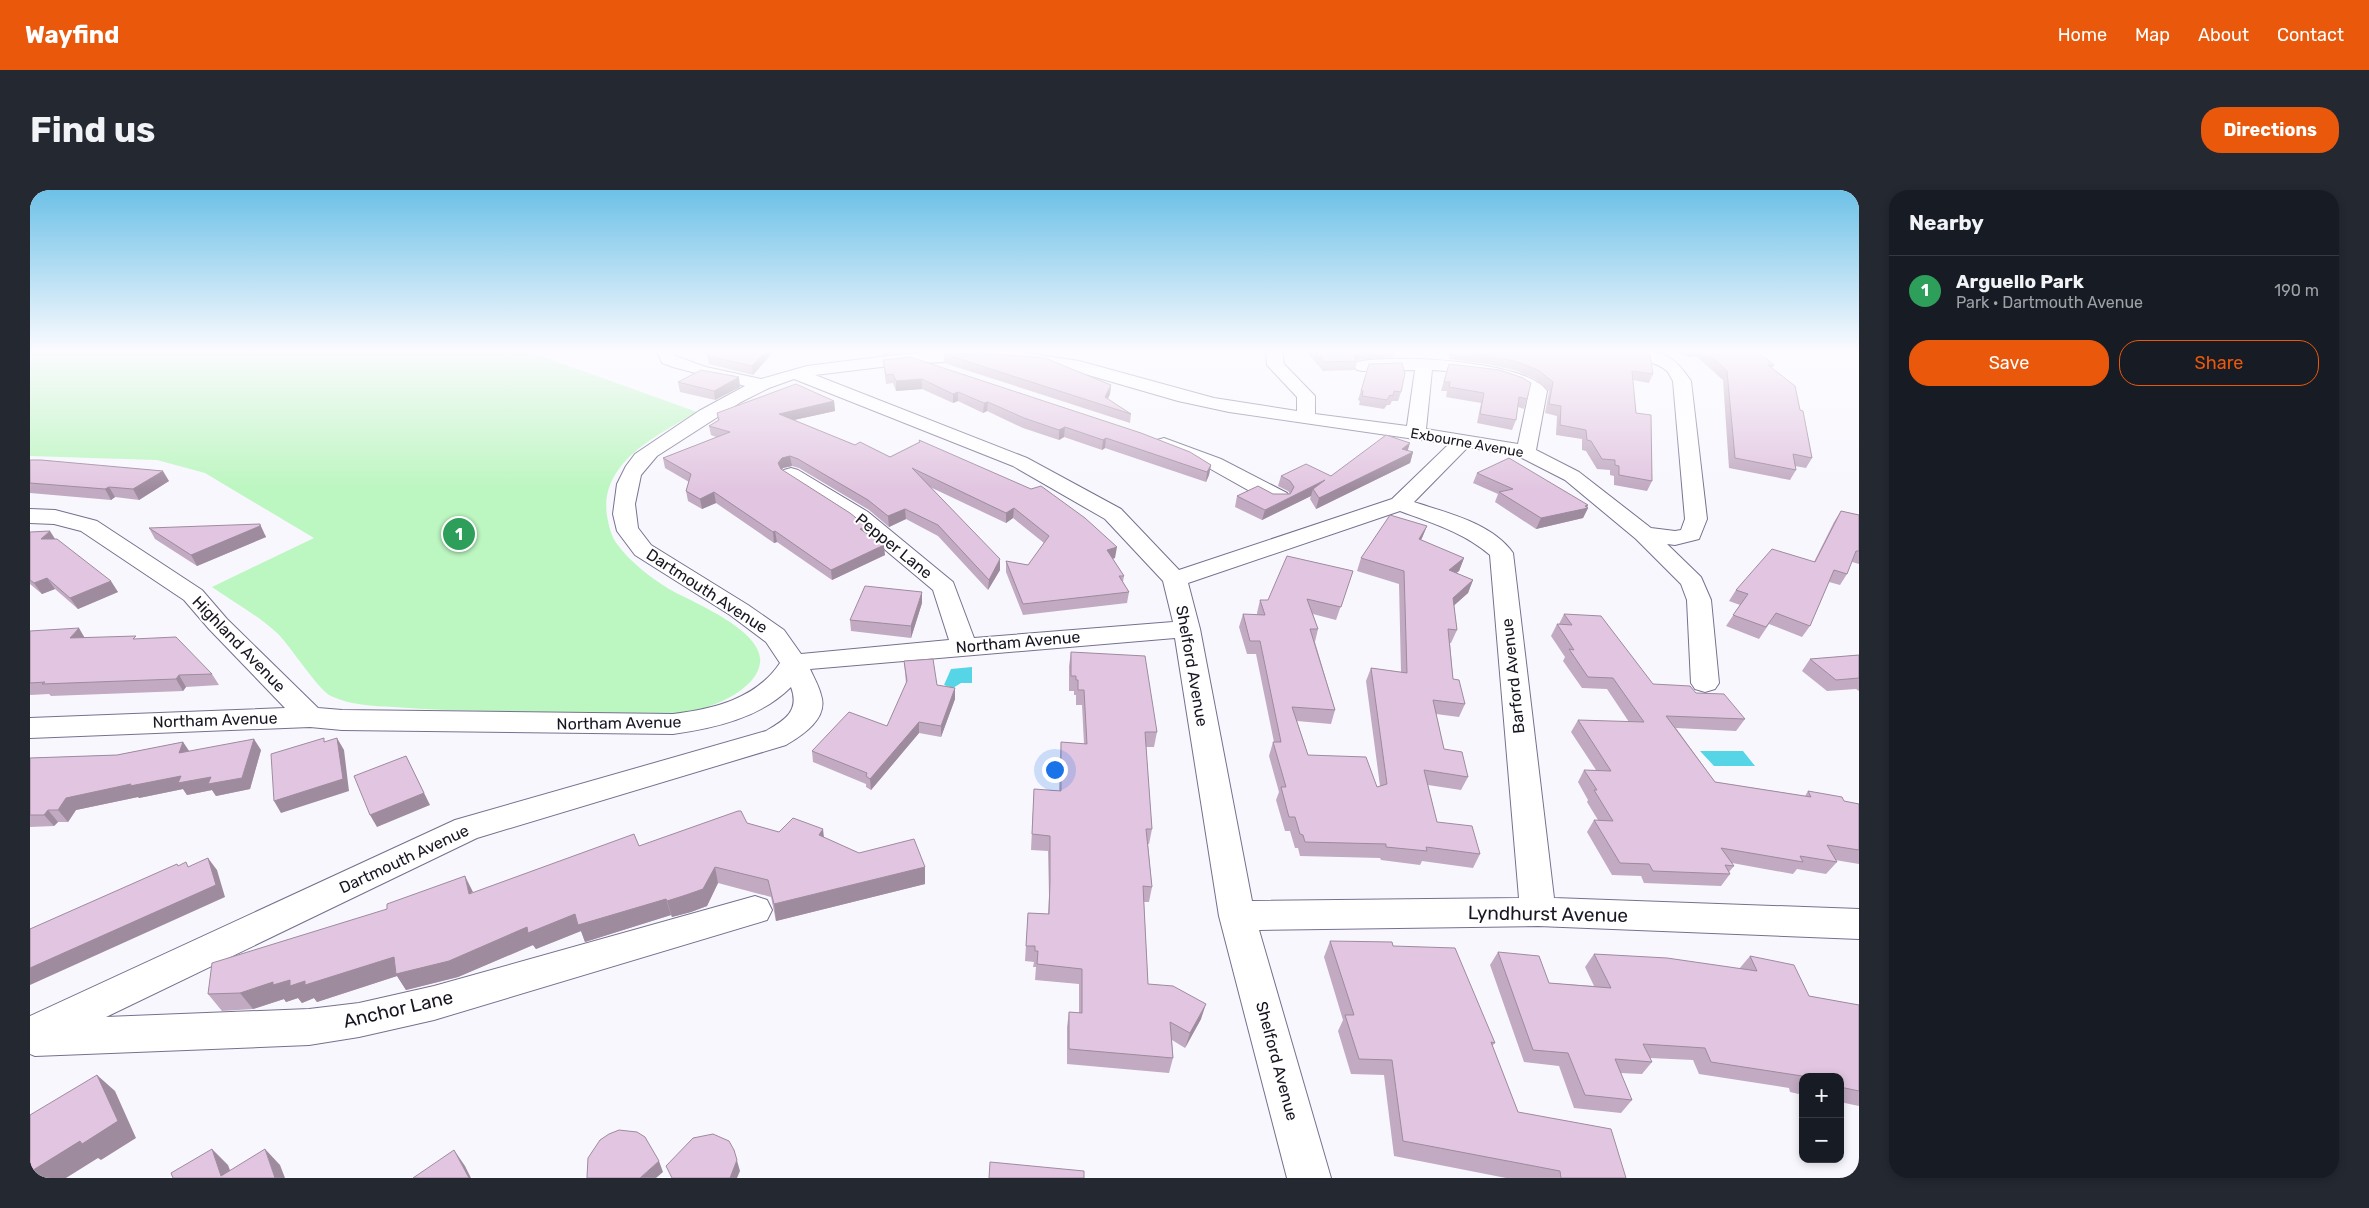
<!DOCTYPE html>
<meta charset="utf-8">
<style>
:root{--surface:#171b24;--page:#242831;--text:#f1f3f6;--muted:#9ea1a6;--line:#363941;--accent:#ea580c}
body{margin:0;font-family:Rubik,sans-serif;background:var(--page);color:var(--text)}
.controls{position:absolute;right:15px;bottom:15px;display:grid;overflow:hidden;border-radius:10px;box-shadow:0 2px 8px #0003}
.controls button{width:45px;height:45px;display:grid;place-items:center;padding:0;border:0;border-bottom:1px solid var(--line);background:var(--surface);color:var(--text);font:25px sans-serif}
.you{position:absolute;left:1024px;top:579px;width:18px;height:18px;margin:-12px;border:4px solid #fff;border-radius:50%;background:#1a73e8;box-shadow:0 0 0 8px #1a73e833}
.badge{display:grid;place-items:center;width:32px;height:32px;border-radius:50%;background:var(--accent);color:#fff;font-size:16px;font-weight:700}
.pin{position:absolute;translate:-50% -50%;border:2px solid #fff;box-shadow:0 1px 5px #0006}
.list{margin:0;padding:0;list-style:none}
h2{display:flex;justify-content:space-between;align-items:center;height:65px;margin:0;padding:0 20px;font-size:21px}
h2 small{font-size:16px;font-weight:400;color:var(--muted)}
.list li{display:grid;grid-template-columns:32px 1fr auto;gap:15px;align-items:center;box-sizing:border-box;height:70px;padding:0 20px;border-top:1px solid var(--line)}
.list b{display:block;font-size:19px;white-space:nowrap}
.list p{margin:0;font-size:16px;white-space:nowrap;color:var(--muted)}
.list em{font-size:16px;font-style:normal;color:var(--muted)}
.actions{display:flex;gap:10px;padding:15px 20px}
.actions a{flex:1;padding:11px 0;border:1px solid var(--accent);border-radius:20px;text-align:center;font-size:18px;color:var(--accent)}
.actions .main{background:var(--accent);color:#fff}
.map{position:relative;flex:none;width:1829px;height:988px;overflow:hidden;border-radius:20px}
header{display:flex;align-items:center;gap:30px;box-sizing:border-box;height:70px;padding:0 25px;background:var(--accent);color:#fff}
header strong{font-size:24px}
nav{display:flex;gap:28px;margin-inline-start:auto;font-size:18px}
.intro{display:flex;align-items:center;justify-content:space-between;box-sizing:border-box;height:120px;padding:0 30px}
h1{margin:0;font-size:35px}
.button{padding:12px 22px;border-radius:20px;background:var(--accent);color:#fff;font-size:18px;font-weight:700}
main{display:flex;gap:30px;padding:0 30px}
aside{flex:1;background:var(--surface);border-radius:20px;box-shadow:0 2px 8px #0003}
.map>svg:first-child{display:block}
</style>
<header>
<strong>Wayfind</strong>
<nav><a>Home</a><a>Map</a><a>About</a><a>Contact</a></nav>
</header>
<div class="intro"><h1>Find us</h1><a class="button">Directions</a></div>
<main>
<div class="map">
<svg width="1829" height="988" viewBox="0 0 1829 988">
<rect width="100%" height="100%" fill="#f8f7fe"/>
<path fill="#bcf6c0" d="M0,161H497L667,222C628,245 569,272 577,326C579,336 581,346 587,354C599,371 621,388 639,399C662,412 735,441 730,473C727,496 694,512 674,518C628,531 561,523 512,522C462,521 413,521 364,517C343,516 320,515 301,506C288,500 260,455 247,443C228,425 203,412 182,397L284,348L175,283L127,270L0,266Z"/>
<path fill="#56d5e6" d="M942,477V493H931L923,498L914,495L921,479Z
M1670,561H1713L1725,576H1684Z"/>
<g fill="none" stroke-linecap="round" stroke-linejoin="round">
<defs>
<path id="minor" d="M627,161H643L645,166L676,177L731,189L777,176L849,167L915,161H982L1049,171L1184,208L1267,221V207L1237,175L1236,161H1252L1254,174L1285,206V224L1377,236L1385,180L1333,181L1327,180L1324,176L1327,172C1362,164 1496,170 1517,201L1506,260L1549,282L1621,338L1645,341L1651,340L1655,329L1643,191C1641,188 1639,183 1637,181C1627,171 1604,170 1598,161C1631,161 1642,162 1661,191L1677,329L1669,349L1645,355L1637,354L1671,387L1681,410L1689,493L1685,499L1675,502L1665,499L1661,493L1657,410L1651,394L1606,349L1535,290L1490,267L1438,257L1384,312C1417,323 1462,333 1483,363L1524,708L1829,719V749L1508,736L1229,740L1301,988H1257L1189,726L1145,448L780,479C784,488 789,496 791,505C799,528 773,545 756,555L447,648L76,827L279,819L329,813L404,796L725,706L737,710L742,720L737,730L404,830L329,847L279,855L5,866L0,864V826L425,630L736,541C755,530 770,521 761,497C730,528 685,538 643,544L312,540L280,537L0,548V528L255,518L179,439L154,410L51,341L24,334L0,333V319L25,320L67,331L172,400L197,429L288,518L312,520L643,524C683,519 726,509 750,473L736,452L700,425L605,365L587,341L583,324L587,294L596,276L605,264L669,221L715,196L643,177L632,173ZM955,170L1008,174L1034,178L1148,211L1199,222L1419,254L1362,309L1149,380L1091,319L997,268L785,185L876,174ZM1402,180C1428,182 1480,184 1499,202L1488,254L1396,239ZM764,189L983,276L1075,329L1133,391L1143,432L944,448L923,392L838,322L768,280L761,278L754,280L751,284L754,288L822,332L903,400L919,450L771,464L754,440L718,415L621,355L608,338L605,314L611,285L627,266L711,212L739,198ZM1370,321C1402,333 1433,342 1460,365L1489,708L1222,711L1170,439L1158,393Z
M1134,248L1191,269L1257,303L1260,308L1257,313L1249,314L1241,313L1177,277L1127,258L1124,254L1127,250Z"/>
</defs>
<use href="#minor" stroke="#76708f" stroke-width="2"/>
<use href="#minor" fill="#fff" fill-rule="evenodd"/>
</g>
<path fill="#c2aac2" d="M679,161H744L723,185L679,174L677,166Z
M1276,161H1365L1363,167L1327,170L1325,180L1293,181Z
M1419,161H1613L1623,184L1619,193L1603,190L1606,223L1622,291L1617,301L1584,295V286L1580,285V280L1567,279L1556,261L1552,260V249L1526,245L1527,226L1515,223L1519,201L1505,189L1484,180L1457,174L1419,169L1420,166L1417,165Z
M1647,161H1726L1744,175L1742,178L1770,220L1782,268L1776,278L1765,276L1766,280L1760,290L1699,278L1693,190L1666,166L1658,167Z
M914,164L1081,195L1080,204L1078,209L1101,224L1100,233L914,173Z
M853,170L1181,275L1179,285L1176,292L1075,258L1072,260L1034,247L1029,250L993,238L957,221L953,223L928,211L923,213L892,199L866,201L863,193L856,194Z
M1339,174L1371,202L1368,211H1362L1360,215H1357L1354,219L1329,215L1330,211L1328,210Z
M1419,174L1497,209L1494,219L1488,217L1486,230L1482,240L1447,233L1451,213L1416,207L1417,201H1411Z
M648,192L710,197L685,210L650,202Z
M804,211L805,221L764,230L825,255L860,267L889,252V250L1085,368L1083,369L1094,386L1093,392L1099,402L1097,413L993,425L976,382V371L998,375L1014,353L983,328L976,333L900,297L970,380L958,400L908,346L876,329L859,337L839,320L769,278L762,276L753,278L752,280L837,344L855,365L802,390L747,352L744,353L686,313L672,319L658,311L656,301L659,292L635,278L633,268L686,247L681,245L679,236L688,230L687,223Z
M1378,261L1383,262L1380,273L1286,319L1280,309L1281,306L1232,330L1205,317L1207,306L1260,304L1258,301L1248,296L1251,286H1301Z
M0,270L139,291L109,310L85,307L81,310L0,303Z
M1447,283L1557,318H1558L1553,328L1506,339L1465,312L1468,304L1443,293Z
M1811,321L1829,325V374L1822,372L1817,384L1810,395L1799,392L1780,436L1772,447L1739,434L1729,449L1696,436L1710,415L1699,411L1706,400L1784,372L1804,332Z
M1397,336L1391,350L1434,368L1429,381L1426,383L1443,390L1438,403L1424,415L1427,440L1421,453H1420L1423,489L1435,514L1429,527L1406,524L1414,559L1438,587L1431,600L1398,595L1407,632L1450,664L1443,678L1392,671L1390,675L1351,670L1350,668L1270,666L1268,658H1265L1260,641H1255L1246,610L1249,602L1239,566L1243,552H1244L1226,464H1217L1209,437L1213,424L1227,425V423L1230,410H1238L1323,381L1306,430L1283,424L1288,439L1285,452L1305,520L1301,534L1267,531L1278,565L1347,597L1350,596L1336,491L1341,478L1371,482L1369,394L1327,381L1331,368Z
M119,338L235,345L236,347L167,376L125,349Z
M0,342L25,349L88,402L48,419L25,399L12,404L0,394Z
M892,413L881,448L821,441L820,430Z
M1534,424L1623,494L1666,503L1715,529L1706,541L1646,538L1685,592L1775,606L1778,601L1814,611L1829,614V674L1805,670L1807,672L1796,684L1767,679L1763,684L1702,673L1704,676L1699,682L1700,684L1691,696L1614,693L1611,686L1582,685L1557,642L1564,630H1568L1557,612L1558,610L1548,592L1554,580H1566L1541,542L1548,530L1599,532L1577,499L1552,498L1533,471L1535,467L1521,446L1527,434H1529Z
M0,441L55,447L108,449L182,484L189,495L156,497L153,501L21,506L19,504L0,505Z
M1041,462L1127,542L1124,557H1116L1122,639L1119,654H1118L1122,697L1119,712H1114L1118,794L1171,829L1155,858L1142,850L1143,868L1139,883L1037,874V837L1039,822L1049,823V794L1005,790L1006,777H1003L1004,772L995,771L998,723L1018,724L1019,706L1018,661L1001,660L1004,599L1029,601L1030,567L1031,552L1054,554L1052,515H1046V505H1044V501H1039V476Z
M1829,465V501L1826,499L1797,501L1772,481L1780,469Z
M874,471L907,495L925,498V509L911,547L889,543L841,600L836,597V594L783,572L782,561L857,536L876,494L875,482Z
M153,552L159,561L231,560L220,599L186,606L182,600L157,605L153,599L109,608L108,607L46,620L38,632H28L24,636L0,637V568L87,565Z
M717,633L749,642L793,639V647L829,663L895,677V694L746,731L741,707L688,693L677,716L661,722L642,727L641,725L555,752L551,741L506,759L503,755L428,787L376,800L367,786L287,812L284,808L272,813L268,808L256,812L254,809L223,819L192,821L178,804L443,703L609,656Z
M1300,751L1363,756L1465,853L1462,856L1488,922L1596,988H1476L1364,966L1354,885L1321,884L1308,841L1313,830L1294,767Z
M1468,762L1519,793L1564,796L1555,777L1564,764L1709,779L1720,766L1779,806L1829,815V916L1810,912V887H1773V905L1760,902L1759,898L1669,884L1663,870L1620,868L1622,872L1612,884L1590,883L1602,910L1591,923L1544,918L1529,876L1494,872L1460,775Z"/>
<path fill="#9e8b9e" d="M736,161H744L723,185L722,176Z
M852,161H894L852,165Z
M1329,161L1327,170L1325,167Z
M1661,161H1668L1666,166L1658,167Z
M709,187L710,197L685,210L684,201Z
M892,189V199L866,201V191Z
M1081,195L1080,204L1074,216L1075,207Z
M928,202V211L923,213V204Z
M804,211L805,221L750,233L749,224Z
M958,212L957,221L953,223L954,213Z
M1035,237L1034,247L1029,250V240Z
M1076,248L1075,258L1072,260L1073,250Z
M1380,253L1377,263L1372,259Z
M1383,262L1380,273L1286,319L1289,308Z
M760,266L762,276L753,278L750,283L748,273L752,268Z
M1181,275L1179,285L1176,292L1177,282Z
M133,281L139,291L109,310L103,299Z
M1295,290L1283,299L1281,306L1232,330L1235,320Z
M79,297L85,307L81,310L75,299Z
M684,302L686,313L672,319L670,309Z
M1558,315L1557,318H1558L1553,328L1506,339L1511,328Z
M984,318L983,328L976,333V323Z
M875,319L876,329L859,337L858,326Z
M230,334L236,347L167,376L161,365Z
M836,336L837,347L830,339Z
M1397,336L1392,348L1384,362L1389,349Z
M20,341L27,352L11,349Z
M745,341L747,352L744,353L743,342Z
M854,355L855,365L802,390L801,380Z
M1087,357L1085,368L1076,370L1077,360Z
M1434,368L1429,381L1414,393L1419,380Z
M970,369V380L958,400L959,390Z
M17,388L25,399L12,404L4,393Z
M1443,390L1438,403L1418,421L1423,408Z
M81,391L88,402L48,419L40,408Z
M892,402V413L881,448V436Z
M49,438L56,450L40,448Z
M149,485L156,497L153,501L146,489Z
M925,498V509L911,547V536Z
M889,532V543L841,600L840,589Z
M307,548L314,560L319,601L251,623L244,611Z
M224,549L231,560L220,599L186,606L182,600L157,605L153,599L109,608L108,607L46,620L38,632L28,620L36,608Z
M153,552L161,564L149,563Z
M376,566L400,615L347,637L340,625Z
M18,620L28,632L24,636L14,625Z
M793,639L795,656L789,645Z
M178,668L187,680L195,707L0,795V778Z
M685,677L688,693L677,716L661,722L642,727L637,711Z
M895,677V694L746,731L744,714Z
M435,686L443,702L439,704Z
M636,709L641,725L555,752L551,741L506,759L503,755L428,787L376,800L367,786L287,812L284,808L272,813L268,808L256,812L254,809L223,819L210,803L243,792L260,790L275,791L364,767L497,737L545,724Z
M1176,814L1171,829L1155,858L1160,843Z
M67,885L85,901L106,948L71,970L68,968L36,988H0V982Z
M182,959L198,975L203,988L191,986Z
M235,959L250,975L255,988H245Z
M424,960L435,976L441,988H439Z
M704,960L710,981L707,988H700Z
M629,971L633,982L626,988H610Z"/>
<path fill="#e2c6e1" stroke="#9e8b9e" d="M679,161H736L722,176L677,166Z
M1286,161H1331H1329L1325,167L1327,171L1295,172Z
M1426,161H1613L1620,164L1623,184L1602,181L1606,223L1621,225L1622,291L1589,285V276L1585,275V270L1572,269L1561,251L1557,250L1556,240L1530,235L1531,216L1519,214L1523,192L1508,180L1487,172L1460,165Z
M1675,161H1726L1744,175H1738L1765,196L1770,220L1773,221L1782,268L1763,264L1766,280L1705,268L1697,181Z
M955,163L1015,168L1081,195L1075,207L1101,224L914,164Z
M880,167L1111,243L1160,262L1181,275L1177,282L1076,248L1073,250L1035,237L1029,240L994,228L958,212L954,213L928,202L923,204L892,189L866,191L863,184L856,185L853,170Z
M1372,173L1375,183L1371,202L1364,201L1363,206L1360,205L1357,210L1332,206L1333,201H1331L1339,174Z
M1419,174L1470,180L1493,188L1501,193L1497,209L1489,207L1486,230L1450,224L1454,203L1419,197L1420,192H1414Z
M671,180L709,187L684,201L648,192Z
M766,194L804,211L749,224L825,255L830,252L860,267L890,252L889,250L1001,299L1011,296L1055,328L1087,357L1077,360L1094,386H1089L1099,402L993,414L976,371L998,375L1019,346L984,318L976,323L882,278L970,369L959,390L908,335L875,319L858,326L838,310L768,269L760,266L752,268L748,273L751,279L820,323L836,336L830,339L854,355L801,380L745,341L743,342L684,302L670,309L656,301L661,284L633,268L700,242L679,236L689,230L687,223Z
M1356,245L1380,253L1372,259L1383,262L1289,308L1283,299L1295,290L1235,320L1207,306L1228,296L1243,304H1260L1264,297L1260,291L1251,286L1276,274L1301,286Z
M1479,268L1558,315L1555,316L1558,318L1511,328L1469,302L1483,299L1447,283Z
M0,270H11L133,281L103,299L79,297L75,299L0,293Z
M1811,321L1829,325V361H1826L1817,384L1804,380L1780,436L1746,423L1736,437L1703,425L1718,404L1706,400L1742,359L1785,372Z
M1360,325L1397,336L1389,349L1434,368L1419,380L1443,390L1423,408L1427,440L1418,439L1423,489L1429,490L1435,514L1403,510L1414,559L1432,562L1438,587L1394,580L1407,632L1442,636L1450,664L1396,657L1397,661L1356,657V654L1275,652L1273,645L1270,644L1265,627H1259L1251,597H1256L1243,552H1251L1230,451H1220L1213,424L1235,425L1230,410H1238L1257,366L1323,381L1311,417L1277,409L1288,439H1280L1305,520L1262,517L1278,565L1336,567L1347,597L1357,594L1341,478L1377,483L1374,381L1331,368Z
M230,334V336L161,365L119,338Z
M20,341L11,349H27L81,391L40,408L17,388L4,393L0,390V342Z
M835,396L892,402L881,436L820,430Z
M1534,424L1571,426L1623,494L1660,496L1666,503L1694,504L1715,529L1636,526L1685,592L1781,607L1778,601L1812,607L1814,611L1829,614V660L1797,655L1807,672L1770,666L1773,672L1691,658L1704,676L1695,675L1700,684L1623,681L1619,674L1590,673L1564,630L1583,631L1564,600H1567L1554,580L1581,581L1548,530L1614,532L1583,488L1558,487L1539,459L1544,460L1527,434L1542,435Z
M49,438L40,448L106,446L103,449L146,447L182,484L149,485L146,489L12,494L15,492L0,493V441Z
M1041,462L1115,466L1127,542H1115L1122,639H1116L1122,697L1113,696L1118,794L1143,796L1176,814L1160,843L1140,832L1143,868L1039,859V822L1052,823V779L1007,774L1008,761H1005V756H996L998,723L1019,724L1020,691V646L1002,644L1004,599L1031,601V552L1057,554L1054,500H1048V490H1046V486H1041Z
M1829,465V488L1806,490L1780,469Z
M903,469L907,495L925,498L911,536L889,532L840,589L836,586L837,583L782,561L819,522L857,536L877,491L874,471Z
M294,548V552L307,548L313,589L244,611L241,564Z
M224,549L212,588L178,594L181,587L148,593L151,586L100,596L101,594L36,608L28,620H18L14,625H0V568L87,565L153,552L149,563Z
M376,566L394,603L340,625L324,586Z
M708,621H711L717,633L749,642L763,628L793,639L789,645L829,663L884,649L895,677L744,714L738,690L685,677L673,699L656,705L637,711L636,709L548,735L545,724L498,743L497,737L419,771L366,784L364,767L275,795V791L260,796V790L243,795V792L210,803L178,804L182,773L357,719V714L435,686L439,704L604,644L609,656Z
M178,668L186,695L0,778V739L147,674L148,676L156,672L158,677Z
M1300,751L1362,752L1363,756L1425,758L1465,853L1461,852L1488,922L1581,939L1596,988H1531L1530,981L1373,951L1362,870L1329,869L1315,825H1324Z
M1468,762L1509,766L1519,793L1581,798L1564,764L1637,768L1727,781L1720,766L1764,775L1779,806L1829,815V901L1810,897V887H1773V888L1772,886L1681,872L1675,858L1613,854L1622,872L1585,869L1602,910L1555,905L1538,863L1503,860Z
M67,885L88,931L52,954L50,951L0,982V925Z
M589,940L607,942L615,947L629,971L610,988H557V987L558,968L570,950L579,944Z
M683,944L699,951L704,960L707,970L700,988H642L636,976L663,948Z
M182,959L191,986L235,959L245,988H143L141,983Z
M424,960L439,988H383Z
M960,972L1054,981V988H959Z"/>
<linearGradient id="sky" x2="0" y2="1"><stop stop-color="#6dc1e7"/><stop offset="0.54" stop-color="#fcfbff"/><stop offset="1" stop-color="#fcfbff" stop-opacity="0"/></linearGradient>
<rect width="1829" height="299" fill="url(#sky)"/>
<g text-anchor="middle" dominant-baseline="central" stroke-width="4" stroke-linejoin="round" paint-order="stroke">
<g font-size="14" fill="#191622" stroke="#fff">
<text transform="translate(1437 253) rotate(10)">Exbourne Avenue</text>
</g>
<g font-size="16" fill="#191622" stroke="#fff">
<text transform="translate(864 356) rotate(39)">Pepper Lane</text>
<text transform="translate(677 401) rotate(33)">Dartmouth Avenue</text>
<text transform="translate(988 452) rotate(-5)">Northam Avenue</text>
<text transform="translate(209 454) rotate(46)">Highland Avenue</text>
<text transform="translate(1162 476) rotate(80)">Shelford Avenue</text>
<text transform="translate(1483 486) rotate(-96)">Barford Avenue</text>
<text transform="translate(185 530) rotate(-2)">Northam Avenue</text>
<text transform="translate(589 533) rotate(-1)">Northam Avenue</text>
<text transform="translate(374 669) rotate(-25)">Dartmouth Avenue</text>
<text transform="translate(1247 871) rotate(75)">Shelford Avenue</text>
</g>
<g font-size="19" fill="#191622" stroke="#fff">
<text transform="translate(1518 724) rotate(1)">Lyndhurst Avenue</text>
<text transform="translate(368 819) rotate(-13)">Anchor Lane</text>
</g>
</g>
</svg>
<div class="controls">
<button>+</button>
<button>−</button>
</div>
<div class="you"></div>
<div class="pin badge" style="left:429px;top:344px;background:#2e9e5b">1</div>
</div>
<aside>
<h2>Nearby<small></small></h2>
<ul class="list">
<li><span class="badge" style="background:#2e9e5b">1</span><div><b>Arguello Park</b><p>Park · Dartmouth Avenue</p></div><em>190 m</em></li>
</ul>
<div class="actions"><a class="main">Save</a><a>Share</a></div>
</aside>
</main>
